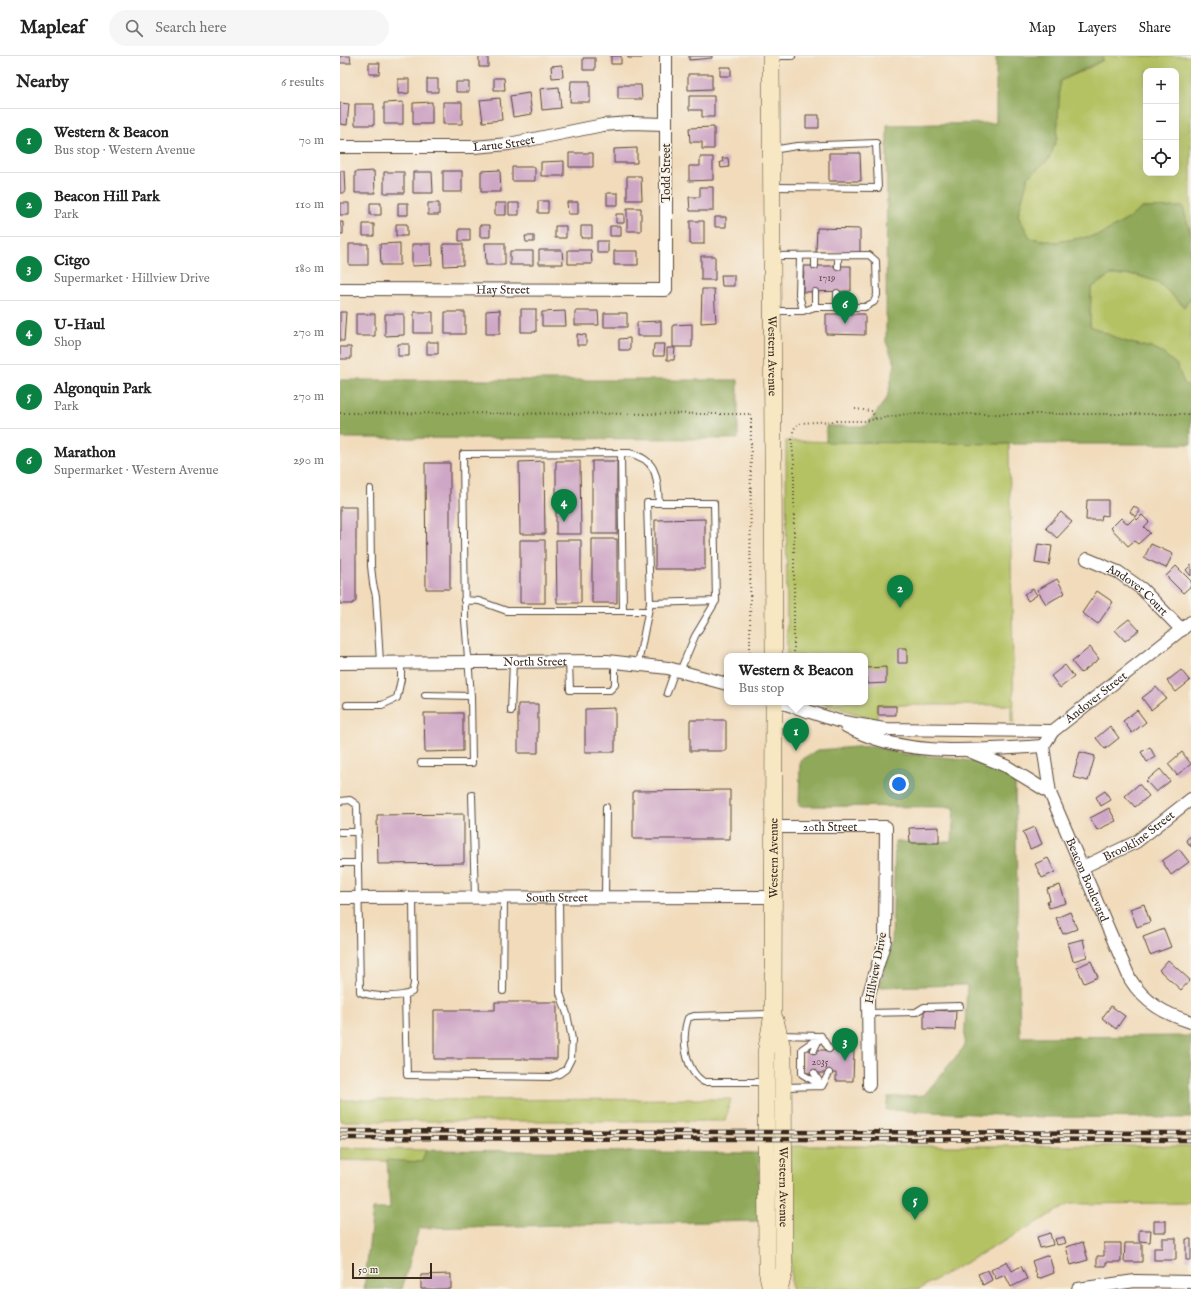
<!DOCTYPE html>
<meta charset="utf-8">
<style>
:root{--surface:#fff;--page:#f6f6f6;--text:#222;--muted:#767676;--line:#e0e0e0;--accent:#0b8043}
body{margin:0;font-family:"IM FELL English",serif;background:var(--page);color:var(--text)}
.controls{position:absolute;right:12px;top:12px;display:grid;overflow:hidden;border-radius:8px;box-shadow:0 4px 16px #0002}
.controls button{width:36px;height:36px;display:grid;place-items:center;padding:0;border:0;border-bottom:1px solid var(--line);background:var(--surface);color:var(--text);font:20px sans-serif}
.scale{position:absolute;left:12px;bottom:10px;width:80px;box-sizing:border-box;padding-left:4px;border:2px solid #3b2a1e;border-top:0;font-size:11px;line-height:14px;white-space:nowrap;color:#3b2a1e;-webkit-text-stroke:3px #f7f3e8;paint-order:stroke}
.you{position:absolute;left:559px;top:728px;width:14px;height:14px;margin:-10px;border:3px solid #fff;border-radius:50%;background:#1a73e8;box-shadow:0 0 0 6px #1a73e833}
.badge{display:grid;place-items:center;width:26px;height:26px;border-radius:50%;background:var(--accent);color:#fff;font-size:13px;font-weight:700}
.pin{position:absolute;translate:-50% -33px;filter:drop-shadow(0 1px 2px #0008)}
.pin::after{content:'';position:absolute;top:21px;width:14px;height:12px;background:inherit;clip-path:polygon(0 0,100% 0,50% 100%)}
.popup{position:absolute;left:384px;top:597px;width:144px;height:52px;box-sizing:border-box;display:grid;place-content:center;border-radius:8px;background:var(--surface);filter:drop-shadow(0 1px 3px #0005);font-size:13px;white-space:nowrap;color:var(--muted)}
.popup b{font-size:15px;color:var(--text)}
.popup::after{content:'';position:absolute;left:50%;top:100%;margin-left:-8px;border:8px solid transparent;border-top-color:var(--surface)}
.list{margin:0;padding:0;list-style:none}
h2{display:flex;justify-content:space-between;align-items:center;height:52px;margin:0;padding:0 16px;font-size:17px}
h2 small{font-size:13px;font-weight:400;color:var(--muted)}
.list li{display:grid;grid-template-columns:26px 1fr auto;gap:12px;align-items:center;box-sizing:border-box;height:64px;padding:0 16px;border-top:1px solid var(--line)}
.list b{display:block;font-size:15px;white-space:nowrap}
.list p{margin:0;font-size:13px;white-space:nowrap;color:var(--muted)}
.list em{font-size:13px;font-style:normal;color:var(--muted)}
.icon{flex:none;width:22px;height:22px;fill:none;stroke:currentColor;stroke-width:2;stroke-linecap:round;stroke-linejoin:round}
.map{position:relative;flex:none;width:851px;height:1233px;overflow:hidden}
header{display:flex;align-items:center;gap:24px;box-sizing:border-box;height:56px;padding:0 20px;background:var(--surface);border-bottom:1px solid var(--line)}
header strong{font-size:19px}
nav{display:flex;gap:22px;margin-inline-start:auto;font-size:14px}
.search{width:280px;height:36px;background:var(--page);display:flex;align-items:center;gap:10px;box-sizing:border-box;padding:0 14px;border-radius:22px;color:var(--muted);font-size:15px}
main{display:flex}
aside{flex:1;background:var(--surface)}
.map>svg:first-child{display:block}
</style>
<header>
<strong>Mapleaf</strong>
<div class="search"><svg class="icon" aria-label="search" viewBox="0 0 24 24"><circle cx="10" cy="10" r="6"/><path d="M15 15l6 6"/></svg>Search here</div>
<nav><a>Map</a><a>Layers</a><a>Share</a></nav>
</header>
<main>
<aside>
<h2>Nearby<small>6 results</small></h2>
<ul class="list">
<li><span class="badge">1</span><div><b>Western &amp; Beacon</b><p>Bus stop · Western Avenue</p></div><em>70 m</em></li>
<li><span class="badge">2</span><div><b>Beacon Hill Park</b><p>Park</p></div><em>110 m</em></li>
<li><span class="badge">3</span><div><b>Citgo</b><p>Supermarket · Hillview Drive</p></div><em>180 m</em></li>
<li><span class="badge">4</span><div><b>U-Haul</b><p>Shop</p></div><em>270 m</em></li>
<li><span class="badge">5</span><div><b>Algonquin Park</b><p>Park</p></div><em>270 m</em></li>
<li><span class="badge">6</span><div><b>Marathon</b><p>Supermarket · Western Avenue</p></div><em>290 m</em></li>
</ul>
</aside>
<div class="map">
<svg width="851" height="1233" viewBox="0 0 851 1233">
<rect width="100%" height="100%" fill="#f7f3e8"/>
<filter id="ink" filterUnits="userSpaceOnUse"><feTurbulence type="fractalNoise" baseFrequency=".025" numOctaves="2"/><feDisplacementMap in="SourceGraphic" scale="8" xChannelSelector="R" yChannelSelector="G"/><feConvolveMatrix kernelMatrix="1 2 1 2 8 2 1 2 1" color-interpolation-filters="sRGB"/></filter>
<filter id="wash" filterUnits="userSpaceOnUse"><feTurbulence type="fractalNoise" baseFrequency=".012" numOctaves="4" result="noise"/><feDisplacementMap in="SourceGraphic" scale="16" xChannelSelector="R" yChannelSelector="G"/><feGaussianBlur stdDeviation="0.9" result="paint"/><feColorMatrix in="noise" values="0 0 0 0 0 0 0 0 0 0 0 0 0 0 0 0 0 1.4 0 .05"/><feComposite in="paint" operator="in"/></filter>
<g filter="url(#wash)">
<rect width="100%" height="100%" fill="#f1dbbb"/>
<path fill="#b4c264" stroke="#787641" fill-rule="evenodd" d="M762,0H851V180L843,151L802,152L788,163L760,179L716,186L690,182L678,159L688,121L709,103L717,82L720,25L745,14L763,4ZM806,15H836V117H806Z
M770,219H796L818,226L844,250L851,241V329H845L836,308L818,294L783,285L750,270L751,232Z
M446,385L669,388L674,666H671V649H537V664L478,646H525V600H447Z
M391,1043L385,1065H0V1044Z
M450,1090H851V1147L730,1148L579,1233H451Z
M0,1092L86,1094L82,1106L0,1104Z"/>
<path fill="#8fa85a" stroke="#65693c" d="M656,0H762L763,4L720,25L717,82L709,103L688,121L678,159L690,182L716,186L760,179L788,163L802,152L843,151L851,180V241L844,251L818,226L796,219H770L751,232L750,270L783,285L818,294L836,308L845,329H851V388H669L486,386V370H526L547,342L555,308L546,286L547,69L656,67Z
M0,324H398V383L0,382Z
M529,690L565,698L614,702L638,707L675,723L680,981L851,980V1062L703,1061L546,1054L548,1041L584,1039L624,991L627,929L539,931L552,885L555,786H612L614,751L459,750L460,704L478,694Z
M86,1094L419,1097V1165L79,1172L62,1233H24L33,1153H50L47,1104L82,1106Z"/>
<g id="blocks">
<path fill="#cfa7c6" d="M0,0H10L11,7H0Z
M139,0H148V11H139Z
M271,0H281V8H271Z
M288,0H302V2H288Z
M349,0H372V2L349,4Z
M243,2H255V14H243Z
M29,7H40L39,18H29Z
M222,9L223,21L212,22L211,10Z
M380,11H391V20H380Z
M348,18H372V33L348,34Z
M154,22H164L165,34H154Z
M58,23H69V37L58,38Z
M87,23H98V36H87Z
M231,25H250V46H230Z
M116,26H129V36H116Z
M278,29H301L302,43H278Z
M219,31L221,52L202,54L200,33Z
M189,37L192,58L173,61L170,40Z
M349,40H374V61H362V54H349Z
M160,42L162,64L143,66L140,44Z
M63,46V68H44V47Z
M92,46V68H73V47Z
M103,46H122V68H103Z
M0,47L9,48L7,69L0,68Z
M15,48H34V69H15Z
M466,59H479V72H466Z
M374,71V93H362V86H350L349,72Z
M297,92V107H274V93Z
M229,97H253V111H229Z
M489,97H520L521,125H489Z
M360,101H373V124L349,125V110H360Z
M382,102H388L389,111L381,112L380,106H383Z
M224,105V120H201V106Z
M172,111H195V125H172Z
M160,114L161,136H141V115Z
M0,115H4L5,137H0Z
M34,115L35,137H15V116Z
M103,115H122V136H103Z
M44,116H64V137H44Z
M73,116H92L93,137H73Z
M287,120H301L302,144H287Z
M360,131H373V155H350L349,141H360Z
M267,137H278V149H267Z
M198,145H208V157H198Z
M227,146H238V158H228Z
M0,147H9V159H0Z
M30,147H41V159H30Z
M58,147H68V159H58Z
M88,147H99V159H88Z
M155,147H166V159H155Z
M169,147H179V159H169Z
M287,152H301V175H287Z
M276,158H284V167H276Z
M375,161H386V171H375Z
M350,165H364V188H350Z
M0,166H3V178H0Z
M23,168H34V180H23Z
M56,168H67V180H56Z
M140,169H150V181H140Z
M215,170H226V182H215Z
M241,170H252V182H241Z
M270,170H281V180H270Z
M477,172L520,173V197L476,196Z
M119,173H130V185H119Z
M185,180H194V186H186Z
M257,185H268V197H257Z
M60,187V209H41L40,188Z
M145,187H165V209H146Z
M9,188H28V209H9Z
M72,188H91L92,209L72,210Z
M103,188H123V209L104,210Z
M199,194H222L223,208H199Z
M228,194H251L252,208H228Z
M170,195H193V209H170Z
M274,195H298V209H274Z
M361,200H375V224H361Z
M464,210H511V235L463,236Z
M381,219H394V230H382Z
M362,233H374L376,266L361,267Z
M181,253H196V276H181Z
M160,254V278H146V255Z
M225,255L226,270H202V256Z
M235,255H258L259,269H235Z
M0,256H6L4,285H0Z
M74,256H93V277H74Z
M105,256H125V278H105Z
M264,257H287V271H264Z
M16,258H35V280H16Z
M45,258H64V279L45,280Z
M486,258H525V279L486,278Z
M321,265V280H297V266Z
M352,268V291H333V269Z
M237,278L246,279V289H237Z
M290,282V294H279V283Z
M87,286H98V298H87Z
M58,288H69V300H58Z
M314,288H325L324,300H313Z
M0,291H11V303H0Z
M327,292H335L334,304H327Z
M204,405L205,478H180L179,406Z
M216,405H240L241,478H216Z
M252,405H277V478H252Z
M85,407H110V533H86Z
M747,444H768V460L762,459L761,464H746Z
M794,450L800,455L796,461L790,456Z
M0,451H16V545L12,548H0Z
M721,456L732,466L717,482L706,472Z
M802,459L809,466L804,471L810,477L798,488L794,485L788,490L771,472L781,462L788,468L795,461L797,464Z
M365,463V513H315V464Z
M252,483H277V547H252Z
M180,484H205V547H180Z
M216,484H241V547H217Z
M698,488L712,490L709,509L695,507Z
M811,488L833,498L826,512L804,502Z
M851,509V520L846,514Z
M836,510L851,525V530L843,537L826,520Z
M717,523L725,537L706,548L697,534Z
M693,533L697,539L688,545L684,538Z
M757,535L773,546L758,568L742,557Z
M789,563L799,574L785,585L775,574Z
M750,591L759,603L741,617L732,606Z
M558,592H567V607H558Z
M725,609L734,621L720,632L711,620Z
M546,611V627L527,628L526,612Z
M841,614L850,625L836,636L827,625Z
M816,631L826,642L811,654L802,642Z
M178,648H198V697H178Z
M538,650H556V659H538Z
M275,652V696H245V653Z
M797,654L806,666L792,677L783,665Z
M84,657H123V695L85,696Z
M350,664H386V695H350Z
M770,670L779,682L765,693L756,682Z
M810,691L815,701L807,706L801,696Z
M740,696L755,700L748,725L733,721Z
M842,696L851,708L837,719L828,708Z
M820,713L830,725L816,736L806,725Z
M799,728L809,740L795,751L785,740Z
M390,734V783H293V735Z
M765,735L771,744L761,750L756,741Z
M769,752L776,765L757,774L750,762Z
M124,758V807L38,808L37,759Z
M599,771V787H570L569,772Z
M695,771L702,788L690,793L683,776Z
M851,780V791L846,784Z
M839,793L849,806L831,819L822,805Z
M708,802L715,816L702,822L695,808Z
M720,829L726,847L709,852L707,845L710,844L707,833Z
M804,848L810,866L797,871L790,853Z
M730,856L737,873L723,878L716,862Z
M824,873L831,891L810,899L803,881Z
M743,883L747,901L733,905L728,887Z
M828,904L850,924L841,934L819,914Z
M751,905L758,921L744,927L737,911Z
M155,946H217V1003H94V954H155Z
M771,950L785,960L776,973L762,962Z
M584,954L616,955L615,974L584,973Z
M464,994H514L513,1025H496V1017H464Z
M814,1165H826V1176H814Z
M799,1174H811L810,1186L799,1185Z
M710,1177L713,1189L700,1192L697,1181Z
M724,1181L726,1187L717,1189L715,1183Z
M822,1182H836V1204H814V1192H822Z
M846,1183H851V1204H846Z
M743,1186L748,1204L731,1209L726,1191Z
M764,1187H781V1206H766V1210H757V1200H764Z
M785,1187H802V1206H784Z
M709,1199L714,1217L698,1223L692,1205Z
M667,1205L672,1215L681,1210L687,1223L671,1231L665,1219L656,1223L651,1214Z
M648,1214L652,1224L643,1229L638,1218Z
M111,1218V1233H81V1219Z"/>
</g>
</g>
<g filter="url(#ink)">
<use href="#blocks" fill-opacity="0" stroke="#564536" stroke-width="1"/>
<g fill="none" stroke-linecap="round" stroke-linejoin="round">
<defs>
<path id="service" d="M433,0H452
M432,94L457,90L536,87L538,132L433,131
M433,200L529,199L536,205L537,239L534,246L525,251H475L463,255H434
M498,200V211
M460,201L459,238L463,255
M475,210V201
M475,236V251
M497,237V251
M30,433L31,510L33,528L36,540L40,606
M124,544L139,545L167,555H283L281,397
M310,547L376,545
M283,555H308
M229,605L230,634H270L275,629V605
M298,608L310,547L307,447H374L376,545L355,580L340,615
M327,637L335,614
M85,639L131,640L125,564L123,398L289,397C318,404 317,421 319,447
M7,649H42L57,642L61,623V606
M171,655L173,605
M81,707H132L131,640
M132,739L135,842
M0,745L10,744L17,749L20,936C31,941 61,942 72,936L74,928L73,842
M0,776H18
M0,807H18
M265,841L266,751
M163,935L164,841
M65,940L67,1019L210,1021L219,1018L226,1013L231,1003L232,983L227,958L220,937L219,841
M528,957L576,956L584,951L620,950
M440,979L481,980
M481,980L462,993V1018L482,1030
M481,980L489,993
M474,994L480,981
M474,1017L482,1030L489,1017
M425,1026H364C345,1015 341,982 348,962L354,960L432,958
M445,1031L482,1030"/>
<g id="minor">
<path id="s1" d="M0,91H134L169,88L263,69L290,67L326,68"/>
<path id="s2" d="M0,233L326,234V0"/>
<path id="s3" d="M747,503L778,516L802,533L842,574"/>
<path id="s4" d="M0,607L267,605L328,612L387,628"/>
<path d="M440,646L498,665L544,673L713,675"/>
<path d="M506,670C566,703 637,694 703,690"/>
<path id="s5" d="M629,695L666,710L710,737L790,923C805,947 825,958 851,966"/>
<path id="s6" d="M710,737L703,690L713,675L851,566"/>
<path id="s7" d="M434,771H546L545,885L528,941L529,1029"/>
<path id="s8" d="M743,811L796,786L851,743"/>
<path id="s9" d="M0,842L434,841"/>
<path d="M738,1233L795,1225L851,1226"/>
</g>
<g id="secondary">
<path id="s10" d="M431,0L434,600"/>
<path id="s11" d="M435,964L443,996L444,1215L439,1233"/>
<path id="s12" d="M431,1233L427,1214L426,997L433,958L434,646"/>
</g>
</defs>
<use href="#service" stroke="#564536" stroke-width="8"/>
<use href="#minor" stroke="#564536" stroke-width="14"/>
<use href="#secondary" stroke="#564536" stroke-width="18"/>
<path stroke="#564536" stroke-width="2" stroke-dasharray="1 3" stroke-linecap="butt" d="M515,353L532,355L536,364
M0,357L411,358L410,600
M454,600V405C453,394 448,375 459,367L496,365H524L567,358H851"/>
<use href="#service" stroke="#fff" stroke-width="6"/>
<use href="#minor" stroke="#fff" stroke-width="12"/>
<use href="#secondary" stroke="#f7e8c3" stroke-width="17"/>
<defs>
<path id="rail" d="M0,1075L851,1077
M0,1082L851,1084"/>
</defs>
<use href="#rail" stroke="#3b2a1e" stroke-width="4.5"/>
<use href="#rail" stroke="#f7f3e8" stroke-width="3" stroke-dasharray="9" stroke-linecap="butt"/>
</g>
</g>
<g text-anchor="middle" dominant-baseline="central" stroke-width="3.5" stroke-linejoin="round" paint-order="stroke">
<g font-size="10" fill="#604948">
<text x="487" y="222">1719</text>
<text x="480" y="1006">2035</text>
</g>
<g font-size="12" fill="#3b2a1e" stroke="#f7f3e8">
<text stroke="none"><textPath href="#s1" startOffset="164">Larue Street</textPath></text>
<text transform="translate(326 117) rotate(-90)">Todd Street</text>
<text stroke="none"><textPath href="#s2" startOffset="163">Hay Street</textPath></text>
<text stroke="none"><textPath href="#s10" startOffset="300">Western Avenue</textPath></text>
<text stroke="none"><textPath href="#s3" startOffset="60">Andover Court</textPath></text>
<text stroke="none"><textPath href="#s4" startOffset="195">North Street</textPath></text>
<text stroke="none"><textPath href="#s6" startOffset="120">Andover Street</textPath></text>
<text stroke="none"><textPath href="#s7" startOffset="56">20th Street</textPath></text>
<text stroke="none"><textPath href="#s8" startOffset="64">Brookline Street</textPath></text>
<text stroke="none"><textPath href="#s12" startOffset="432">Western Avenue</textPath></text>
<text stroke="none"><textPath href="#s5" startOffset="186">Beacon Boulevard</textPath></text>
<text stroke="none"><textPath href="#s9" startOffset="217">South Street</textPath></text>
<text transform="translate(536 912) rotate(-79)">Hillview Drive</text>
<text stroke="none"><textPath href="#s11" startOffset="168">Western Avenue</textPath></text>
</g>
</g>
</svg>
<div class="controls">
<button>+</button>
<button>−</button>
<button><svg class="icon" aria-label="locate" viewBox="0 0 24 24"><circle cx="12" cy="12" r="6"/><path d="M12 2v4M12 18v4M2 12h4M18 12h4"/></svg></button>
</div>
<div class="scale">50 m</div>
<div class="you"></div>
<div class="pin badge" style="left:456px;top:695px">1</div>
<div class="popup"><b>Western &amp; Beacon</b>Bus stop</div>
<div class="pin badge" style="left:560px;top:552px">2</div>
<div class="pin badge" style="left:505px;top:1005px">3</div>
<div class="pin badge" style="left:224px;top:466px">4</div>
<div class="pin badge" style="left:575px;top:1164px">5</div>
<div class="pin badge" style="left:505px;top:268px">6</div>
</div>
</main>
